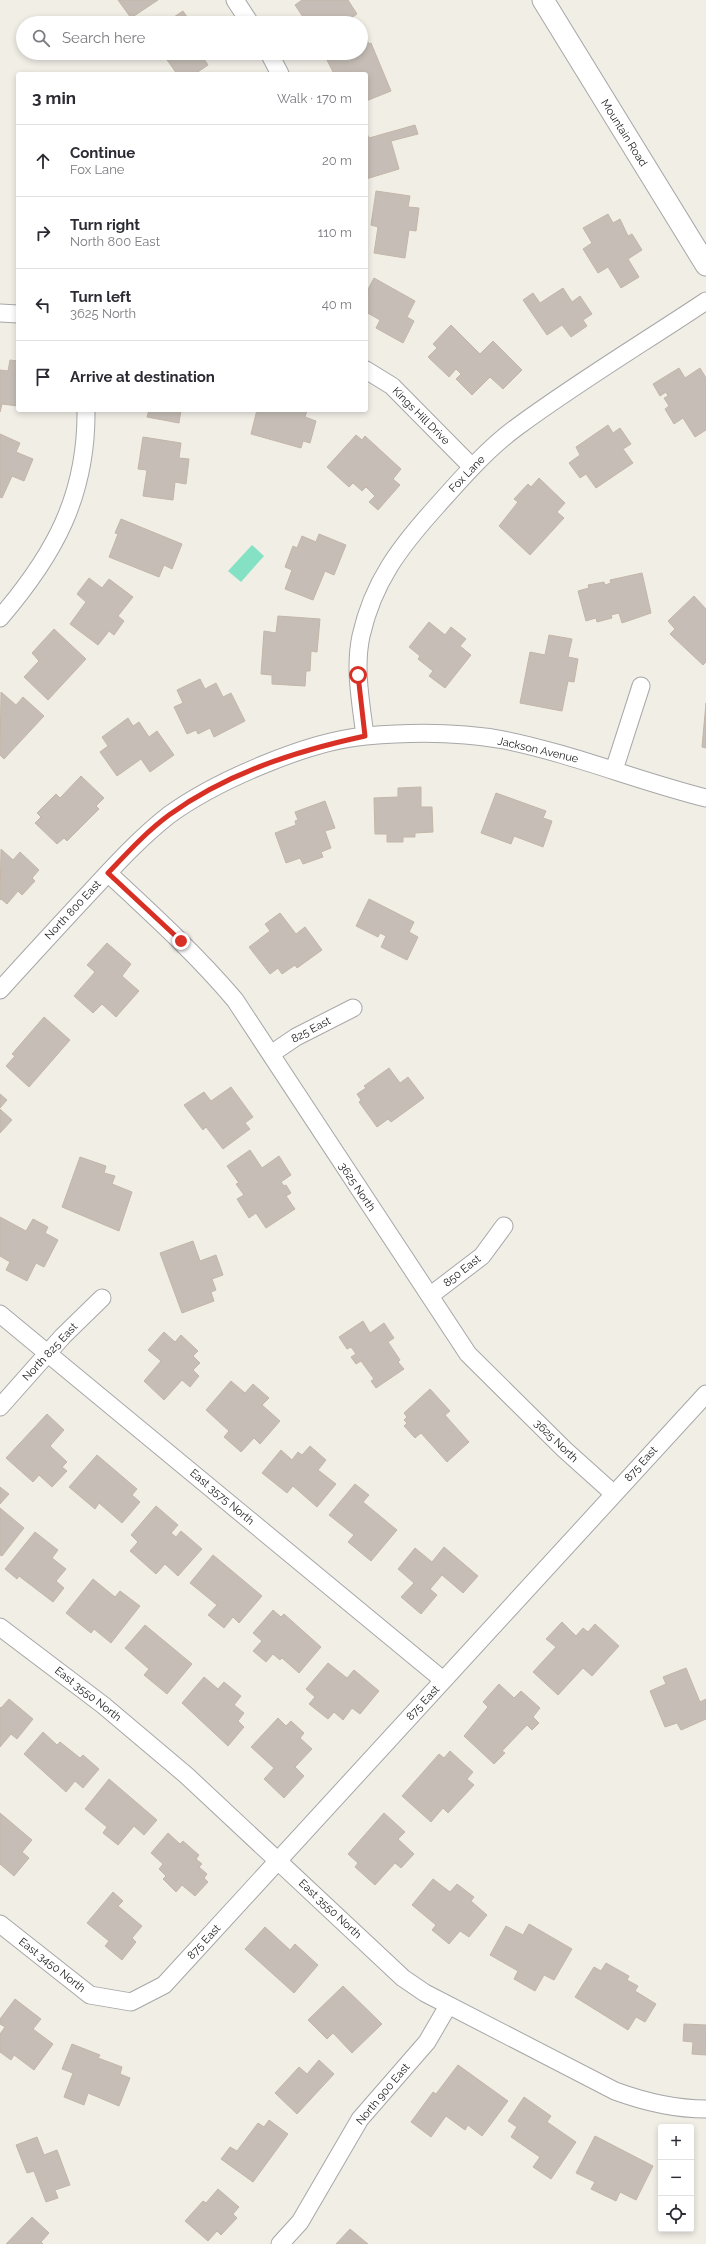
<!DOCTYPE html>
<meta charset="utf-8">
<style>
:root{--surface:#fff;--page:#f7f7f7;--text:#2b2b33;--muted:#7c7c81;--line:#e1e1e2}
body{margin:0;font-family:Raleway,sans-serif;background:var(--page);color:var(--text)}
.controls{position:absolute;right:12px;bottom:12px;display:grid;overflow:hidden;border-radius:4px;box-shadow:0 2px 6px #0003}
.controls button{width:36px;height:36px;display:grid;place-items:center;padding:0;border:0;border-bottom:1px solid var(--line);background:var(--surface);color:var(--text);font:20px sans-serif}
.stop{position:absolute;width:12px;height:12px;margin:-9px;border:3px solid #d93025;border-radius:50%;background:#fff}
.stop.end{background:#d93025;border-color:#fff;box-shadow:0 1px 4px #0008}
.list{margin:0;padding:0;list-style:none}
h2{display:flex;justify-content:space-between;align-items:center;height:52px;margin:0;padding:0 16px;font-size:17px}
h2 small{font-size:13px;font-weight:400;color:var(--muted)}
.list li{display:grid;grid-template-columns:26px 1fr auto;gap:12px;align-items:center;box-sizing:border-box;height:72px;padding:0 16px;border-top:1px solid var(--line)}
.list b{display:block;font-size:15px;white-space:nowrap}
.list p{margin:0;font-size:13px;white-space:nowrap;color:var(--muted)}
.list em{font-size:13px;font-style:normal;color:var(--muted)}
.icon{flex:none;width:22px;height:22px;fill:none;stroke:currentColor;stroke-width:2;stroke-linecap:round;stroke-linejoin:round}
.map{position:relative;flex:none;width:706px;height:2244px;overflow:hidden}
.search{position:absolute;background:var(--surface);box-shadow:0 2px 6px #0003;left:16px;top:16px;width:352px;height:44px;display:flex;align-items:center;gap:10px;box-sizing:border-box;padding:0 14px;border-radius:22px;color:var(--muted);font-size:15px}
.panel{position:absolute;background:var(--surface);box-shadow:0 2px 6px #0003;left:16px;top:72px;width:352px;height:340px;border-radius:4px}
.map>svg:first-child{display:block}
</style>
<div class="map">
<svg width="706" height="2244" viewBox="0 0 706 2244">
<rect width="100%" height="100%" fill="#f1eee6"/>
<path fill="#84e1c4" d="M252,545L264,556L241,582L228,571Z"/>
<path fill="#c6beb6" stroke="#c3b6a8" d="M118,0H158L131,18Z
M302,0H348L357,14L344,23H307L295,5Z
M183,11L191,23H165Z
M364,34L369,44L371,43L391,91L366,101V74H334L327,60L343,53H361V36Z
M155,53H200L208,65L195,74H177L165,57L160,60Z
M415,125L418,134L391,141L399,169L366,179V132L369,138Z
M376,191L410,196L408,207L419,208L416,231L409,230L405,258L374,253L378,227L371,225Z
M608,214L613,223L620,219L628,236L632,234L642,250L628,259L639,277L621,288L608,267L598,273L583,249L592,243L583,228Z
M374,278L415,301L407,317L414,321L403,343L376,328L380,320L366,312V293Z
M563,288L572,302L580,296L592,314L583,320L587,326L571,337L562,325L547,335L523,300L533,293L540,303Z
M451,325L480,354L493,341L522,370L503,389L490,377L472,395L456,379L461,374L456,369L449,377L428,357L437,348L433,344Z
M10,360L18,361V406L2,404L0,412V370L8,371Z
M679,368L685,378L700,368L706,378V430L695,437L683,418L674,424L665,409L669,406L664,398L668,396L666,392L660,396L653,384Z
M149,410H181L179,423L147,417Z
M257,410H307L305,417L316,421L310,443L303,441L301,448L251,434Z
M608,425L613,433L620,428L631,444L623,449L633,463L596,488L586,474L580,478L569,463L580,455L576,447Z
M0,434L20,443L16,452L33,459L24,481L12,476L2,498L0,497Z
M356,435L362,440L365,436L401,469L393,479L400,485L378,510L369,502L375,496L366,487L362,491L353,483L349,487L327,467Z
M143,437L181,443L179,458L189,459L186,484L175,482L173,500L143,496L147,470L138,469Z
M539,478L565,503L557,512L564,518L530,555L499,526L518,502L514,499L528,484L531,487Z
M121,519L182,544L172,569L164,565L159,577L109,557L118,534L115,533Z
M319,534L346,545L334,575L325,571L313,600L285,589L292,570L285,567L293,546L297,548L302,536L316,542Z
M642,573L651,613L622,623L619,613L611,615L612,618L597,622L596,618L586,621L578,591L589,588L588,585L604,582L605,585L611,583L610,580Z
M89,578L102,588L109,579L133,597L118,616L124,621L114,635L109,631L98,645L70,624L86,602L77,594Z
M694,596L706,609V662L703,665L670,634L675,629L668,621Z
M278,616L320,619L317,652L311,651L310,671H306L305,686L272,684V675L261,674L264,631L276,633Z
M429,622L445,635L451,627L466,639L460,646L471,655L445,688L429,676L433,671L418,659L420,656L409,647Z
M54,629L86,659L48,700L24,677L39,661L32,653Z
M549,635L572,639L568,657L578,659L574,682L568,681L562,711L520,703L530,652L545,655Z
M200,679L205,689L216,683L223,697L231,693L245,721L214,737L210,728L198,734L196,730L187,734L174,707L183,703L177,690Z
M1,692L16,705L23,697L44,716L4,759L0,755Z
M706,703V748L702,747Z
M128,718L133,726L139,722L149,737L157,731L174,755L150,772L141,759L117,776L100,752L108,746L102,737Z
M81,776L104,798L96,806L99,809L67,841L64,838L57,844L35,823L41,817L37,813L56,794L60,798Z
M421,787V807H432L433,832L415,833V837H403V842H387V834H375L374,798L398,797V788Z
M496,793L546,811L543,818L552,821L543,847L514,836L511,844L481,833Z
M325,801L335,828L325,831L331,848L321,852L323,857L303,864L300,858L286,863L275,833L296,825L295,821L298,820L295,812Z
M1,849L13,860L20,852L39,870L32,878L35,881L22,895L18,891L7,904L1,899L0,900Z
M369,899L414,922L409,932L418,937L407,960L381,947L386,936L380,933L378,937L356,926Z
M280,913L296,934L305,927L322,950L297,968L295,965L282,974L278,968L270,974L249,947L270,931L265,924Z
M107,943L131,964L122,976L139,991L116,1017L102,1004L93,1013L74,996L95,972L87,965Z
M44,1017L70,1040L29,1087L6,1066L15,1056L12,1054Z
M389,1068L400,1083L408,1077L424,1098L391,1122L388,1119L377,1127L359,1102L361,1100L357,1094L366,1088L364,1086Z
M231,1087L253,1117L245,1123L250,1129L223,1149L206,1127L203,1130L184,1105L204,1092L211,1101Z
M0,1094L7,1100L0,1108Z
M0,1109L12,1120L0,1133Z
M250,1150L262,1168L279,1156L291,1175L281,1182L284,1186L286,1185L291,1193L286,1196L295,1209L266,1228L256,1213L249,1218L237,1199L244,1195L236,1184L239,1183L227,1166Z
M80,1157L106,1166L104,1173L115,1176L112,1184L132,1192L119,1231L62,1207Z
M0,1217L26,1231L33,1219L48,1227L45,1233L58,1240L44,1267L36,1263L27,1281L6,1270L10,1262L0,1256Z
M193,1241L200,1261L216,1255L223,1275L212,1279L216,1290L211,1292L214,1301L182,1313L160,1253Z
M363,1321L370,1333L384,1323L394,1338L388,1342L400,1360L398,1362L404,1369L376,1388L371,1381L374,1379L361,1361L356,1364L351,1357L356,1354L351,1347L347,1349L339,1337Z
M164,1332L175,1342L181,1335L198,1351L193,1356L200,1363L193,1370L199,1376L190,1387L182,1380L164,1400L144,1381L161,1361L148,1350Z
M231,1381L245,1393L253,1384L269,1398L262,1405L280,1421L260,1444L254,1438L241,1452L224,1437L229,1431L206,1410Z
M430,1389L450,1411L445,1415L469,1442L447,1462L421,1433L415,1438L404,1426L407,1423L404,1420L407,1417L404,1413Z
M47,1414L64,1430L50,1446L67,1462L62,1467L67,1471L52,1487L39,1475L33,1482L6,1458Z
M310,1446L326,1460L318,1470L336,1484L317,1507L293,1486L287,1493L262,1473L281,1450L292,1460L298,1452L302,1455Z
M97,1455L137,1489L132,1495L140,1502L122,1523L99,1503L95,1509L69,1487Z
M355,1484L369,1495L363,1502L397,1530L371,1561L348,1542L354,1535L329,1515Z
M0,1487L9,1494L0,1504Z
M156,1506L178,1525L171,1533L176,1537L181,1531L202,1549L178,1576L165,1564L156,1574L130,1551L138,1542L131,1535Z
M0,1508L24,1528L2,1556L0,1555Z
M35,1532L58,1550L52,1558L66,1569L56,1581L64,1588L53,1602L19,1576L17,1579L5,1569Z
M444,1547L478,1576L463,1593L442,1575L430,1589L437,1595L421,1614L401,1597L414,1583L398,1569L415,1548L432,1562Z
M213,1555L262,1596L239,1623L233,1617L224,1628L208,1615L217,1605L190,1583Z
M93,1579L115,1597L120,1591L140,1606L111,1643L94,1629L91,1633L66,1613Z
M273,1610L281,1617L284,1614L321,1647L299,1673L282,1658L280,1660L273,1654L266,1662L253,1651L262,1641L253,1633Z
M562,1622L576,1636L583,1628L588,1632L595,1624L619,1646L592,1676L583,1668L558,1695L533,1672L556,1647L546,1639Z
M145,1625L192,1664L167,1694L144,1675L149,1669L125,1648Z
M328,1663L347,1678L354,1670L379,1691L360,1714L352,1708L343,1720L334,1712L328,1719L309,1704L315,1697L306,1689Z
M686,1668L700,1702L706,1699V1719L681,1730L677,1723L665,1727L650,1691L666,1684L663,1677Z
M204,1677L218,1689L224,1682L241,1696L234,1705L244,1713L238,1721L244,1727L228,1746L182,1703Z
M499,1684L514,1698L521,1691L540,1708L533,1717L539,1723L532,1730L527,1725L502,1751L505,1753L494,1764L464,1736L488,1707L483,1702Z
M9,1699L33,1719L17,1739L11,1734L0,1747V1707L1,1708Z
M278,1718L286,1726L291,1721L304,1733L300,1738L312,1749L295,1767L304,1776L284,1798L264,1779L274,1768L251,1747Z
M43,1732L57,1745L60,1742L80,1758L83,1755L99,1769L83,1788L75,1781L66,1792L24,1754Z
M450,1751L473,1772L467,1779L474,1785L448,1813L443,1808L431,1822L402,1796L439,1754L444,1758Z
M109,1779L157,1820L144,1835L134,1826L118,1845L103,1833L107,1827L85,1809Z
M0,1813L32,1840L22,1852L29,1858L14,1876L0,1864Z
M384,1813L405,1832L398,1839L414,1854L401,1868L395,1863L375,1885L355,1867L358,1863L348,1854Z
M168,1833L180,1844L183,1841L199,1855L196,1859L202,1864L199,1867L207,1874L204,1878L208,1882L195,1896L182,1885L176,1892L163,1879L166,1876L159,1869L163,1864L151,1853Z
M433,1879L450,1892L457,1884L474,1897L471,1901L487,1915L469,1937L460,1931L449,1944L432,1930L436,1925L412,1905Z
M113,1892L123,1901L118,1906L142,1926L132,1938L136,1942L122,1960L105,1946L109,1941L87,1923Z
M529,1924L572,1949L554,1980L544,1975L535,1991L514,1979L518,1971L490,1955L506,1926L523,1935Z
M265,1927L290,1950L295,1944L318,1965L294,1993L245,1949Z
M606,1963L629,1976L627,1980L638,1986L635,1991L656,2004L645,2022L636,2017L628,2030L575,1997L594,1967L601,1971Z
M343,1986L382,2024L352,2053L333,2033L327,2039L308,2020Z
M15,1999L41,2019L33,2029L53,2044L34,2070L14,2055L11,2060L0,2052V2034L5,2027L0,2024V2019Z
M684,2024L706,2025V2055L692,2054L693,2042L683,2041Z
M72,2044L100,2055L98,2058L122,2067L120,2074L130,2078L119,2106L88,2093L84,2105L64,2097L73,2073L62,2069Z
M319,2060L334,2074L297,2114L275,2093L299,2067L307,2074Z
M458,2065L508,2101L482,2136L468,2125L465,2130L446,2116L431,2137L411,2122L433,2092L436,2094Z
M524,2097L551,2116L547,2122L576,2142L551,2179L533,2167L540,2157L511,2137L517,2127L508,2121Z
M269,2120L288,2134L253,2182L221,2159L230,2147L237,2151L258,2123L264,2127Z
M595,2136L653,2166L636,2200L620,2192L616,2201L591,2189L595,2182L576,2173Z
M37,2137L44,2155L57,2150L70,2185L55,2190L58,2198L46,2202L34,2171L27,2173L16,2145Z
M218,2189L239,2207L233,2214L237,2218L221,2235L217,2231L208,2241L185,2221L203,2201L206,2203Z
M32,2217L49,2233L41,2242L43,2244H6Z
M350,2229L368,2244H336Z"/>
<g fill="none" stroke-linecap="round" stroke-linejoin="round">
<defs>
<path id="minor" d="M235,0L250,23
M269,53L280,74
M0,313L18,314
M366,370L392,386L472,467
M0,618C54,555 87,496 86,410
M365,736C361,703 354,669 361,636C373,582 400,547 436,507C461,479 487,449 517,427C578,382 643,343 706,301
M614,770L641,686
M108,873C152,914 196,954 235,1000L468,1354L565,1450L614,1494
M0,990C31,956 62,922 93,889C117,863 141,837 169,815C216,781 308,741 366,736C411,732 460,732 504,740C573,754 638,781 706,798
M271,1054L296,1037L353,1008
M431,1295L482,1256L504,1226
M0,1314L443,1680
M0,1407L63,1336L102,1298
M0,1627L103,1705L186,1775L403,1978L425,1993L615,2091C645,2102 674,2109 706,2109
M0,1924L90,1995L131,2002L164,1985L706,1394
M280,2244L300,2222L360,2119L427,2042L448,2006"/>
<path id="tertiary" d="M543,0L706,265"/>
</defs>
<use href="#minor" stroke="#a7a7a7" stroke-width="19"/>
<use href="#tertiary" stroke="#a7a7a7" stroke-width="23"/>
<use href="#minor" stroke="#fff" stroke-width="17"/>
<use href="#tertiary" stroke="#fff" stroke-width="21"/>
</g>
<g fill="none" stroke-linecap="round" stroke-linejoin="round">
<path stroke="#d93025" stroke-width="5" d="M181,941L108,873C127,853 146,832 169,815C227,773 296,751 365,736L358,675"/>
</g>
<g text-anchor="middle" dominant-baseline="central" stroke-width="3.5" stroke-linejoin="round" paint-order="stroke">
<g font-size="11" fill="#202020" stroke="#fff">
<text transform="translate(624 133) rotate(58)">Mountain Road</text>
<text transform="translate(421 416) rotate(45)">Kings Hill Drive</text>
<text transform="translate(467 474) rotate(-46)">Fox Lane</text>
<text transform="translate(538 750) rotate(13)">Jackson Avenue</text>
<text transform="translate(73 910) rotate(-47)">North 800 East</text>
<text transform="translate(311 1030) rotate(-28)">825 East</text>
<text transform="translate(357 1187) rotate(56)">3625 North</text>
<text transform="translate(462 1271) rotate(-38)">850 East</text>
<text transform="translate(50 1352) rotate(-47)">North 825 East</text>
<text transform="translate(556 1441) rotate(44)">3625 North</text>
<text transform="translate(641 1464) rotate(-48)">875 East</text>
<text transform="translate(222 1497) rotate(40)">East 3575 North</text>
<text transform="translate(88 1694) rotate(38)">East 3550 North</text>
<text transform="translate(423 1703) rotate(-47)">875 East</text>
<text transform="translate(330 1909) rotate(43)">East 3550 North</text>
<text transform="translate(204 1942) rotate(-47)">875 East</text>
<text transform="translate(52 1965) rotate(38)">East 3450 North</text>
<text transform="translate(383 2094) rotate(-50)">North 900 East</text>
</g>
</g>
</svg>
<div class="controls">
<button>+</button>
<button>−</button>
<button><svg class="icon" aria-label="locate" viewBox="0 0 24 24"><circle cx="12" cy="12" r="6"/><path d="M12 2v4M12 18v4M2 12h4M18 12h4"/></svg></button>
</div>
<div class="stop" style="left:358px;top:675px"></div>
<div class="stop end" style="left:181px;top:941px"></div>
<div class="search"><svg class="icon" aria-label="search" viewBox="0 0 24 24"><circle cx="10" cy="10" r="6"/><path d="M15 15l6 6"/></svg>Search here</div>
<section class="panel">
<h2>3 min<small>Walk · 170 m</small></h2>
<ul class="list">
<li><svg class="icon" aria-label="ahead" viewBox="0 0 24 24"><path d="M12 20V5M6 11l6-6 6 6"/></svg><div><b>Continue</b><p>Fox Lane</p></div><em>20 m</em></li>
<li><svg class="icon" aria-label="right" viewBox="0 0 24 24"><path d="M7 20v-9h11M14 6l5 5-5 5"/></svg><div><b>Turn right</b><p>North 800 East</p></div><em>110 m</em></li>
<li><svg class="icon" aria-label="left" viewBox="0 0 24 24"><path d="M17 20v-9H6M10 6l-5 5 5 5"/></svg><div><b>Turn left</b><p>3625 North</p></div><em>40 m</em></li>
<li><svg class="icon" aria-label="arrive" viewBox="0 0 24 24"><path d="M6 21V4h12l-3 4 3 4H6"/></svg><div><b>Arrive at destination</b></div></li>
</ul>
</section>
</div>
